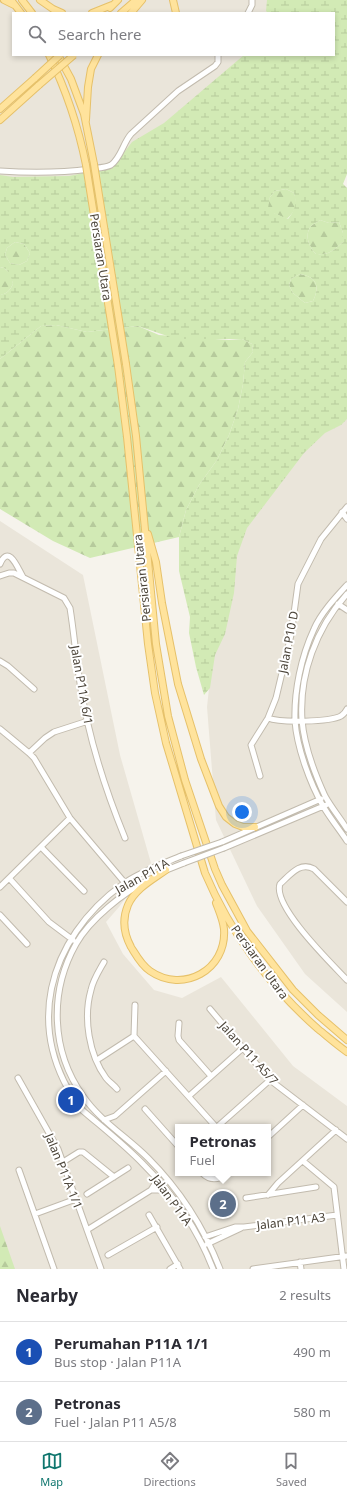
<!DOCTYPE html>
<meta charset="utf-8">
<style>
:root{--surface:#fff;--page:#f2f2f3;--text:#2b2b33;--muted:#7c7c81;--line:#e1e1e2;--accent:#0f766e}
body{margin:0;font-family:"Noto Sans",sans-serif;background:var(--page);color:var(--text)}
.you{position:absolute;left:242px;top:812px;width:14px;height:14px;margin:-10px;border:3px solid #fff;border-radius:50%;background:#1a73e8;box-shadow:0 0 0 6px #1a73e833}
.badge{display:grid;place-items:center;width:26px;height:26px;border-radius:50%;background:var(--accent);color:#fff;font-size:13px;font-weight:700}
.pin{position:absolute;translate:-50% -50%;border:2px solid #fff;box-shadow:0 1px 4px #0006}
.popup{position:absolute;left:175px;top:1124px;width:96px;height:52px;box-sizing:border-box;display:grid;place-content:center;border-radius:0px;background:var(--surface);filter:drop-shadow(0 1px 3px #0005);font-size:13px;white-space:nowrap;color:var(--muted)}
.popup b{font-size:15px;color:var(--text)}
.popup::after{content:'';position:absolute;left:50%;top:100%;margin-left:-8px;border:8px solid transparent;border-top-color:var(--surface)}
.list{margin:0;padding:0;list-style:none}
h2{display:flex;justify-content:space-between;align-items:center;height:52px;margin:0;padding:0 16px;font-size:17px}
h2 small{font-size:13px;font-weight:400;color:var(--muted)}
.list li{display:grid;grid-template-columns:26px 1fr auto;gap:12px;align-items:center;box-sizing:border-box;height:60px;padding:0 16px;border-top:1px solid var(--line)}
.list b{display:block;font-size:15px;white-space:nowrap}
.list p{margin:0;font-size:13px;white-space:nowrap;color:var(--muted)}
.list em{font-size:13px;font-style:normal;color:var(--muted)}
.icon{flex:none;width:22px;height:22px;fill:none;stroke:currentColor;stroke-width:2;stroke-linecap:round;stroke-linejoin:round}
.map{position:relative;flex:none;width:347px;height:1269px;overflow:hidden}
.search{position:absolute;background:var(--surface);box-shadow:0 2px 6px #0003;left:12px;right:12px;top:12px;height:44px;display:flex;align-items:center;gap:10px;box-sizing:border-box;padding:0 14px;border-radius:0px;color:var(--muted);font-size:15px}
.sheet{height:172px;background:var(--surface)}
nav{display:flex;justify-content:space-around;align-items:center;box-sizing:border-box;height:56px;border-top:1px solid var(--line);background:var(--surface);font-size:11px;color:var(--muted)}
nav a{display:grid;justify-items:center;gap:2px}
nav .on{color:var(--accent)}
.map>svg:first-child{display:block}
</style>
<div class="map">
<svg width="347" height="1269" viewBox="0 0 347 1269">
<defs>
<pattern id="forest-firs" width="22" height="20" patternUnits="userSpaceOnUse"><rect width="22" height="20" fill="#d2eab5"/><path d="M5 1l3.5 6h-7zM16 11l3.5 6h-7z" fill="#b6ca9c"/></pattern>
<pattern id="wetland-marsh" width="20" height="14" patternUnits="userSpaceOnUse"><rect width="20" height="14" fill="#d2eab5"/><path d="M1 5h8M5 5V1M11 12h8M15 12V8" fill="none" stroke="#b6ca9c"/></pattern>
</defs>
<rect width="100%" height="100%" fill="#f6f3ec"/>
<path fill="#eae5da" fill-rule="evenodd" d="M0,0H286L291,13H13V55H286L125,187L0,199Z
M347,396V1012L305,974L257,906L216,820L207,707L225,539Z
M0,521L83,575L120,755L151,863L119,907L106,922L123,954L154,990L182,998L221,977L293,1066L347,1106V1269H0ZM178,1127H268V1173H178Z"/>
<path fill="url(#forest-firs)" d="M286,189L294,193C298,205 296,210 287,219L273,213L267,208L270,197L275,191Z
M320,220L329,223L339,222L343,233V242C333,251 329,255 316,254C309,247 304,235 311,226C313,224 318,222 320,220Z
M15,242L24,244L30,253L27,261L19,265L10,263L5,255L7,248Z
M0,267L4,268L11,274L13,284C10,290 7,295 0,294Z
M300,274C317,277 320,286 313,301L305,303L293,293L289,285L291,279Z
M56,325L87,332L138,326L159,335L229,340L242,339L252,344L253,352L245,362L243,384L238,409L229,435L217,460L199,485L186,510L179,537L90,558L53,541L0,509V359L41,326Z
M0,1226L15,1269H0Z"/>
<path fill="url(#wetland-marsh)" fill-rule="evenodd" d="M267,0H347V174L343,184L347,188V419L341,425L325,433L304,453L247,528L237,556L234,593L225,634L215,655L210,688L204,695L196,667L189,633L190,617L179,571V537L186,510L199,485L217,460L229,435L238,409L243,384L245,362L253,352L252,344L242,339H176L138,326L87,332L56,325L41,326L0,359V294C7,295 10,290 13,284C11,277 9,268 0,267V175L13,177L69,176L113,167L132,142L164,123L244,55H334V13H268L266,11ZM286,189L294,193C297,204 295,210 288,219L274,213L268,208L270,197L275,191ZM320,220L329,223L339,222L343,233V242C333,251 329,255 316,254C309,247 304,235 311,226C313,224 318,222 320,220ZM15,242L24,244L30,253L27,261L19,265L10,263L5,255L7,248ZM300,274C317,277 320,286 313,301L305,303L293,293L289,285L291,279Z"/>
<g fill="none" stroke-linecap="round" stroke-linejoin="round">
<defs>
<path id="minor" d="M248,13L252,5V0
M0,171C30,173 60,173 90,169C96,168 105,168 111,165C121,158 123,143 131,134L178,91L215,66L218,62V55
M342,512L347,519
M0,564C9,543 18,569 23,577
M0,576L9,573H14L64,598L70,608C74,633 76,658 80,683C88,736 105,789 125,838
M347,585C335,598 321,613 314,629C301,657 294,691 295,721C297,748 310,783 323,806C330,818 339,829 347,841
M347,594C316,628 299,675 302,720C304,746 314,772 325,796C331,807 340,818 347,829
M338,604L347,610
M0,661L8,666L34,689
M268,718C280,723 330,722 341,716C344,714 346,711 347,709
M0,729L29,753L34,758L70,818L125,883
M29,753L45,738L54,732L88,721
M260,776L251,745L268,718L276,698L291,635L298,584L321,539L347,507
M222,842L321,799
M41,847L84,891
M224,848L326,805
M181,856C162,864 140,872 123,884C47,939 22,1032 82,1110C103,1128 125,1145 144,1165C173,1194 198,1230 213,1269
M164,871L184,863
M9,878L49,922L73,940
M150,879C124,892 90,919 76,944C49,992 51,1051 83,1096C100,1121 127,1137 148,1158C180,1190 204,1228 220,1269
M0,887L70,818
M347,902L314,869C300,861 290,875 280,884C272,906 332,964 347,980
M0,915L27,944
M104,962C99,971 93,980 91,990C83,1018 89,1055 106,1078C109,1082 114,1085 117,1089
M135,1005L134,1036L216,1127
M210,1009L270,1080L347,1139
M179,1023L178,1036L179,1040L211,1076
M97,1060L134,1036
M18,1078L58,1149L101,1269
M189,1096L243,1048
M145,1109L178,1146
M104,1120L115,1116L166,1071
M217,1127L270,1080
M268,1137L303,1105
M303,1161L334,1187L344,1269
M63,1162L79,1152H83L114,1177
M19,1170L54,1269
M202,1173C210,1181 219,1180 228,1173
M151,1190H166
M87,1194L128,1168
M268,1195L278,1183L336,1130
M246,1198L316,1187
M35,1214L76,1199
M149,1215L180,1269
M87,1230L151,1190L158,1179
M205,1237L235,1227H244L337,1215
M207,1244L241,1228
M108,1255L157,1227
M300,1262L301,1269
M170,1269L178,1264
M253,1269L347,1256"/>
<path id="major" d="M4,0L14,5
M11,0L21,13
M22,0L32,13
M40,0L53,9L62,13
M173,0L176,13
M110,8L118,0
M92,13L112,5
M121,13L136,0
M131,13L142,0
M49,55C67,92 78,125 86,165
M58,55L71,79L84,114L94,164
M0,109L35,78
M0,120L39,85
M86,120L88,87L91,69L98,55
M126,364L136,436L156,644L168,716L185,780L215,869L222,885L247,931L293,990L318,1015L347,1040
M118,366L127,437L148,644L155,693L166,743L205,873C230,932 270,987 318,1029C328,1037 337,1045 347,1052
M148,534L156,562L162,603L178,684L201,759L219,806L226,817L235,824L243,827H255
M166,870C152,880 135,889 128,905C122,919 124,934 131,947C136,955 141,965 150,971C183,994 227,970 224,929C223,920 219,911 216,903"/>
</defs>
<use href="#minor" stroke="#c2bbae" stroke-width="7"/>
<use href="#major" stroke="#e6c16a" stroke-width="8"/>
<use href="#minor" stroke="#fff" stroke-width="5"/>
<use href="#major" stroke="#ffe39c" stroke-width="6"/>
<defs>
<path id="minor-bridge" d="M181,856L222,842
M184,863L224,848"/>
<path id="major-bridge" d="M35,78L60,55
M39,85L74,55
M94,164L126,364
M86,165L118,366"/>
</defs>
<use href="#minor-bridge" stroke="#c2bbae" stroke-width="7" stroke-linecap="butt"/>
<use href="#major-bridge" stroke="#e6c16a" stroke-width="8" stroke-linecap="butt"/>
<use href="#minor-bridge" stroke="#fff" stroke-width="5"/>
<use href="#major-bridge" stroke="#ffe39c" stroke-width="6"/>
</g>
<g text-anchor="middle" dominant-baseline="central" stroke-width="4" stroke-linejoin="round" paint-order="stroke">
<g font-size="12" fill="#4b4439" stroke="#fff">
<text transform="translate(101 257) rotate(81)">Persiaran Utara</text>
<text transform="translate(142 578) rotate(-96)">Persiaran Utara</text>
<text transform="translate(288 642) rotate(-79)">Jalan P10 D</text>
<text transform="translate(82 685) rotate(80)">Jalan P11A 6/1</text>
<text transform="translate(142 876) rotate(-29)">Jalan P11A</text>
<text transform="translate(260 962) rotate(54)">Persiaran Utara</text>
<text transform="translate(249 1053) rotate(48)">Jalan P11 A5/7</text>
<text transform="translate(64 1171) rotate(68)">Jalan P11A 1/1</text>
<text transform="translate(172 1200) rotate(54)">Jalan P11A</text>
<text transform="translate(291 1221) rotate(-7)">Jalan P11 A3</text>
</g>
</g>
</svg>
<div class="you"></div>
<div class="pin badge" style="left:71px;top:1100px;background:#1a4fb4">1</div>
<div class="pin badge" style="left:223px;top:1204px;background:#5c6f8a">2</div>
<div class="popup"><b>Petronas</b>Fuel</div>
<div class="search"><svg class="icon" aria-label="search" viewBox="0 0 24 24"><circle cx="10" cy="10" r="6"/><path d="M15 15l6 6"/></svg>Search here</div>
</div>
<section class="sheet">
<h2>Nearby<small>2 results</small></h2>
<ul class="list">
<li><span class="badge" style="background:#1a4fb4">1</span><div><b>Perumahan P11A 1/1</b><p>Bus stop · Jalan P11A</p></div><em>490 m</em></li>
<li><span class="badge" style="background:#5c6f8a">2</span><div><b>Petronas</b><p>Fuel · Jalan P11 A5/8</p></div><em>580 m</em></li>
</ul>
</section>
<nav>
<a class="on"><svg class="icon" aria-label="map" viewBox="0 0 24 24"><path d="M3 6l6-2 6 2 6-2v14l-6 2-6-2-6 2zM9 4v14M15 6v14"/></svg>Map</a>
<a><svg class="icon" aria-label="directions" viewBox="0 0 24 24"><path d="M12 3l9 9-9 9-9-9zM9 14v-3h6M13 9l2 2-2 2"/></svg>Directions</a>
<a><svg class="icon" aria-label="saved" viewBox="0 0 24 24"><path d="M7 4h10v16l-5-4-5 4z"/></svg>Saved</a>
</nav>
